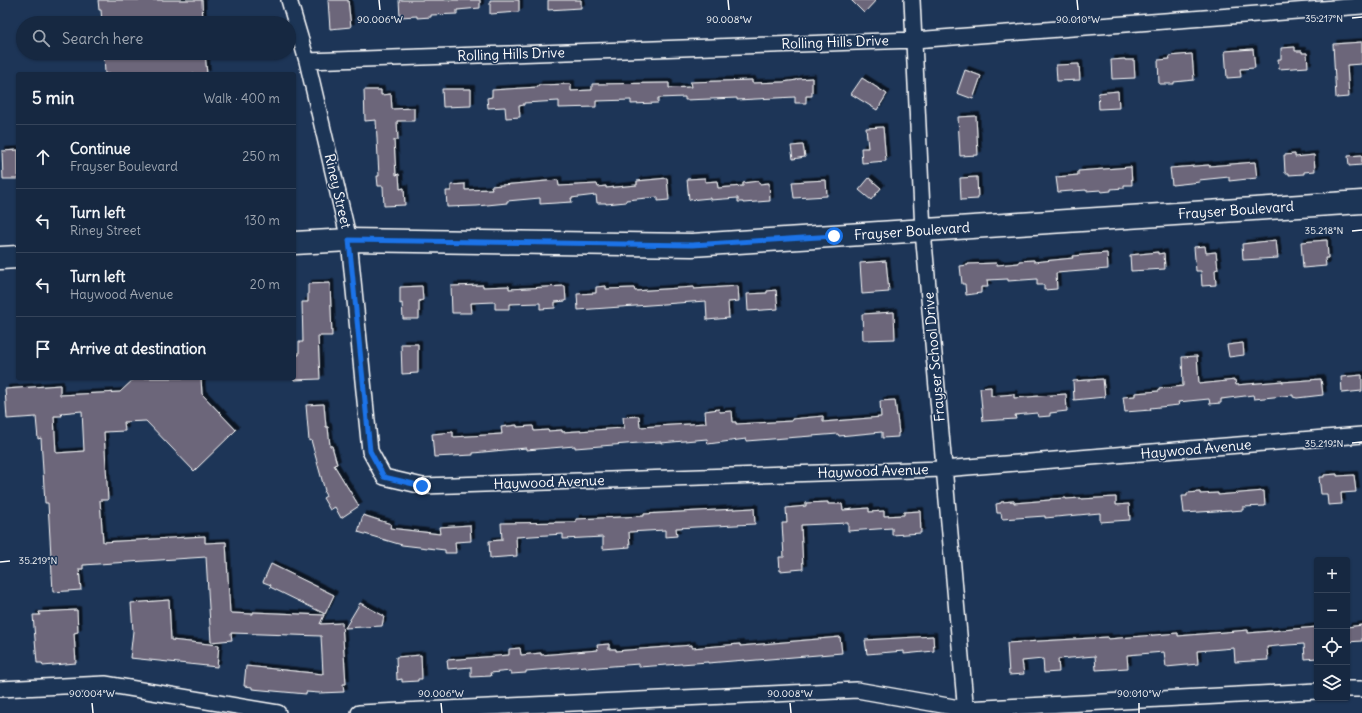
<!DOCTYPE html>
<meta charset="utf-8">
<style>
:root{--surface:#162841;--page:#23344c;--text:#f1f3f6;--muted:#9ea6b1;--line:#35445a}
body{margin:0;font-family:Delius,sans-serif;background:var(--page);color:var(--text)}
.controls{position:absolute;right:12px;bottom:12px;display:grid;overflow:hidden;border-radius:4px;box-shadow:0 1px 3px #0004}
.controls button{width:36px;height:36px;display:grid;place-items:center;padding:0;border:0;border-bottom:1px solid var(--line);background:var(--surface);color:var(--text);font:20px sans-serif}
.stop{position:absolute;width:12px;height:12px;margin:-9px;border:3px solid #1a73e8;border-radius:50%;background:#fff}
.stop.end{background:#1a73e8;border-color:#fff;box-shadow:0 1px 4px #0008}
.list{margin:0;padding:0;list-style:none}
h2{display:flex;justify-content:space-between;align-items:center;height:52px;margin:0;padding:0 16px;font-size:17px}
h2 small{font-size:13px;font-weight:400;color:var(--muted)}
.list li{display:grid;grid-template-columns:26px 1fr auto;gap:12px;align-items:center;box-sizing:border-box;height:64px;padding:0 16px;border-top:1px solid var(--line)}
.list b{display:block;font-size:15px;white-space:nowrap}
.list p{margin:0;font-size:13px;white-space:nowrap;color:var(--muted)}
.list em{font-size:13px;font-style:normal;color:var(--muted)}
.icon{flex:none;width:22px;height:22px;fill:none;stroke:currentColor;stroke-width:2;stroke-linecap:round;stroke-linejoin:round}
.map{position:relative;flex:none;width:1362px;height:713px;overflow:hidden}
.search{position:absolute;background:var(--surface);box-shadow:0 1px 3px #0004;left:16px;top:16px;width:280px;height:44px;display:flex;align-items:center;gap:10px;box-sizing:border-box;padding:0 14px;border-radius:22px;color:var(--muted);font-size:15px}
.panel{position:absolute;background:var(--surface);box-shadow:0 1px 3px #0004;left:16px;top:72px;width:280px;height:308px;border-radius:4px}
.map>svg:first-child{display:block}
</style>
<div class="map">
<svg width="1362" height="713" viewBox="0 0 1362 713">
<defs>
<filter id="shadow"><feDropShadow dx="3.5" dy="-3.5" stdDeviation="0" flood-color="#0009"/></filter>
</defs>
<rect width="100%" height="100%" fill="#1d3557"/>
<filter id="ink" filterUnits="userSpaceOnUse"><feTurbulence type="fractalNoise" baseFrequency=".025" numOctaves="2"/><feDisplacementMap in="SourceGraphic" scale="8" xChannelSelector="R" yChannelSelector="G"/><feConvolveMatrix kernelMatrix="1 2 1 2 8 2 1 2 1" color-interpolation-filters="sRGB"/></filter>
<g filter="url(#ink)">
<path fill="#6c667a" stroke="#fff" fill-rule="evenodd" filter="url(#shadow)" d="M98,0H202L203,23H102L101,10H99Z
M328,0H348L351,27L330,29Z
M399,0H480V8L457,10V14L431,15V17L417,18V16L400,17Z
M490,0H519V12L490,14Z
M548,0H581V8L548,10Z
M851,0H876L864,13Z
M1362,42V64L1347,65L1349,97L1336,98L1333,44Z
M1295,47V51H1302V53H1307L1308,67L1279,69L1278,59H1281V48Z
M1253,49L1255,68L1240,69L1241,77L1227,78L1225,51Z
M104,53H205L207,74H105Z
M1192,54L1194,80L1174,82V84H1159L1158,60L1170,59L1169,56Z
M1125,59V60H1134L1135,78L1112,79L1111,60Z
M1079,64L1080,80L1057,81L1056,65Z
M965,70L981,76L973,99L957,93Z
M812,78V96H806V103H795V97L737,100V98L685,100V97L658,98V103L631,104V100L596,101V107L559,108V101L524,103V105L519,106L520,117L506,118L505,107L488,108L487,98L492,97V90L538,87V85L571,84V91L592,90V84L669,83V88L691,87L690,82L752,80V83L783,82L797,80V79Z
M862,78L887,94L877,110L851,94Z
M442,89H471V106L443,107Z
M364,90H381V95L391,94L392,109L414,108V121H397L398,140H394L396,175L399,174L400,189L404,188L405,205L384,206L383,186H378L377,176H379L376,120L365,121Z
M1118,91L1119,108L1099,109L1098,93Z
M976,116L978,155L960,156L958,117Z
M883,127L886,161L862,163L861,148H868L866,128Z
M803,145L805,157L793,159L791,146Z
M18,150V179H3L2,151Z
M1295,154V157L1314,155L1315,171L1304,172V174L1289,175V173H1285L1284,155Z
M1362,155V165L1349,166L1348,156Z
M1255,162L1257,178L1229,181V177L1199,180L1200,182L1172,185L1170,168L1209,165V166Z
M1131,167L1132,185H1124V188L1111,189V191L1101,192V190L1086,191V190L1058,192L1056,177L1078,175V171Z
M977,177L978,199L961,200L960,178Z
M667,178L669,200L658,201V197L626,200V202L606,204V203H597L596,195L571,198L572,202L540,204V198L507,201V203L477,206L447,207L446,191H451V185L465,184V190L492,189L491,186L558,180L559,186L597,184L598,187L606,186V188L637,185V181Z
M705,178V182L717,181L718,188L743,186V183L759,181V184L769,183L770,201L743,203V202H738V198L710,200V198L689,200L687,179Z
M869,178L881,188L871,200L859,190Z
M826,180L827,196L794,198L792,182Z
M1276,240L1278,258L1243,260L1242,244Z
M1327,240L1328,258H1325L1326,266L1303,268L1301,242Z
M1205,246L1206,253L1216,252L1218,269L1215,270L1216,285L1202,286L1201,271H1196L1194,247Z
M1158,252V254L1164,253L1165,269L1131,271L1130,255Z
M1107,253L1108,269L1056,273L1057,289L1044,290V285H1037V279L1008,281V279L987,280L988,287H981V293L966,295L965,284H962L960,266L968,265V264L997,263V265L1019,263V261L1034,260V262L1073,258L1072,256Z
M886,261L889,292L862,294L860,263Z
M330,283L332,336H318L320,379L294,380V355H299V342H303L302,302H308V284Z
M483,285V287L509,286V289L565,286L566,301L555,302V308L540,309V303L509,304V309H495V302L471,303L472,313H452L451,286Z
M422,286L423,300L419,301V319H403L402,303L400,304V287Z
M606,286V289L634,288L635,291L694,287V289L738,286L739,301L728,302L729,318L707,320L706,301L578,310L577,294L596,293V287Z
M776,290L778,309L748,311L747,294L767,293V291Z
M894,312L895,339L863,340L862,314Z
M1243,343L1244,355L1229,357L1227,345Z
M401,344H418V373L402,374Z
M1197,356L1199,384L1235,380L1236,385L1282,381V382L1321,379L1323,395L1297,398L1293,397V395L1254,399L1253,395L1221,399V403L1210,404L1209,399L1178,402L1179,405L1150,408L1151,410L1125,412L1123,397L1135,396V393L1159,391V389L1183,386L1182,357Z
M1362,375V391L1342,393L1341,377Z
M135,378H201L202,394L236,430L194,471L146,421L124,422L125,431L104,432L108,500H100L103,542L205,536V543L226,542L230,613L253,614V612L324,615L320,624L342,623L346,684H343L344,692L319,693L306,692V694L252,689V687L244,686L246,666L323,674L321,636L231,633L232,640L211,642L206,557L83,565V569H79L81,590L53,592L48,503H45L41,438L38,439L36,417L7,419L5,389L60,385V395L120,392ZM82,411L84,451L56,453L54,416H62L61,413Z
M1103,379L1105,397L1074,400L1073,381Z
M991,387V396L1014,394V398L1066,394L1067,411L1050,413V416L1038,417L1037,413L1015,415L1016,419L983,421L980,388Z
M895,400L899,433H898V437L882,438V432L839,436L838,434L746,441V439L708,444L707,439L661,443V442L639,443L575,448V446L526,450V448L473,453V455L434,457L432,434L453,432V437L502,434L501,427L517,425V427L533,426L534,431L548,430V431L562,430V432L624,428L623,417L639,416L640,427L706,423L705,411L719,409L720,412L732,411L733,422H736V424L792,421V419L823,416V422L881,417L880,401Z
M324,404L326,427H328L330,446H332L337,464L334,465L359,506L341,518L335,507L330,510L323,498L326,496L324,492L325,491L311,440L309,441L306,405Z
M1337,474V476L1354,475L1356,492L1341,493L1342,504L1328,505L1327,494H1321L1319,477H1324V475Z
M1264,491L1265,506L1243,507V510L1231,511V510L1184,513L1182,496H1187V493L1200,492V494L1218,493V495Z
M1116,497V505L1129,504L1130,520L1100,522V513L1045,518V516L1002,519L1001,513H997L996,504L1001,503V502L1014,501V503L1050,500V499L1066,498V499L1081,498V499Z
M828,502V504H842L843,510L869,508V512L884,511V516L904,515V512L920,511L921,533L892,535V528L848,531V523L801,525L803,569L780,571L779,557H784L782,523H787L786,508L806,506V503Z
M754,508L755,524L676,528L677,536L665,537V530L629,532L630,547L603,549V537L563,539V534L516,537L517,556L490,558L489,541L502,540L501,523L576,522V519L644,516V514Z
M363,515L391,524L390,528L440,534L439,527L470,525L471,541L455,542L456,553H445V550L402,545L358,532Z
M271,564L334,595L325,614L270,587L271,585L263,582Z
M169,600L171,640L219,645L217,667L130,658L133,631L131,603Z
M360,603L384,616L382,626L345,628Z
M77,610L78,632L74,633L76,663L43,666L42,663H37L33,615H40L39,612Z
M1362,625V641L1347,642V627Z
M1317,627V658L1305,659L1304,644L1288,645L1267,647L1268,660L1235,662L1234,648L1197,651L1198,664L1166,667L1164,652L1127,655L1128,668L1096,670L1095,656L1058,659L1059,672L1044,673L1043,659L1022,661L1024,674L1009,675L1007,643L1108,637V639L1178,633V636L1248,630V633Z
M933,636L934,651L904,654V651L867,654L865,640Z
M840,637L842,653L745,661V660L708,663V662L639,667V664L586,668V666L526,671V673L511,674V671L490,673L491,676L471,677V667L448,669L447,660L509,655V649L520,648L521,655L541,653V655L598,650L597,645L609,644V649H616V651L692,645V648L740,644V646Z
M421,655L422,679H418V681L402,682V679L397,680L396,657Z"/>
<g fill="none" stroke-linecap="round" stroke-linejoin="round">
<defs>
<path id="minor" d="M289,0L307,61L349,240L370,451L384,477L423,486L943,469L1362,435
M912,0L923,231L966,713
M307,61L914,40L1362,6
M0,689L105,684L278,713
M1347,689H1362
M359,713L857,690L965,709L1317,691"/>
<path id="secondary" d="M294,243L349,240L692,245L1362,202
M0,258L18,257"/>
</defs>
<use href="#minor" stroke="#fff" stroke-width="18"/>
<use href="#secondary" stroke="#fff" stroke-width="25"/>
<use href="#minor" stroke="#1d3557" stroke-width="15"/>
<use href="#secondary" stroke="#1d3557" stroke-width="22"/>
</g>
</g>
<g fill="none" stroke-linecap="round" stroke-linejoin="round" filter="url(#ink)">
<path stroke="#1a73e8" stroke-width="5" d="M422,486L384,477L370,451L349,240L692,245L834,236"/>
</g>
<path fill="none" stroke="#fff" stroke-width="1.5" d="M379,0L380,10M728,0L729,10M1077,0L1078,10M1352,18L1362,17M1352,231L1362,230M1352,443L1362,442M0,562L10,561M92,703L93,713M441,703L442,713M790,703L791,713M1139,703V713"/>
<g text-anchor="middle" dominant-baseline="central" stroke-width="3" stroke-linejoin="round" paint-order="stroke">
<g font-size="14" fill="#fff" stroke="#1d3557">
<text transform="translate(835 42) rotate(-2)">Rolling Hills Drive</text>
<text transform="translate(511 54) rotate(-2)">Rolling Hills Drive</text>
<text transform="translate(338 191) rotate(77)">Riney Street</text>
<text transform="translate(1236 210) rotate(-4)">Frayser Boulevard</text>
<text transform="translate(912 231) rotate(-4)">Frayser Boulevard</text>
<text transform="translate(934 357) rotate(-95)">Frayser School Drive</text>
<text transform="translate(1196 449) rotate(-5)">Haywood Avenue</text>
<text transform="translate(873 471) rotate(-2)">Haywood Avenue</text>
<text transform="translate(549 482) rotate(-2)">Haywood Avenue</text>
</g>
</g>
<g font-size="10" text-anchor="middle" fill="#fff" stroke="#1d3557" stroke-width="3" stroke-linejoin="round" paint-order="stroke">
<text x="1324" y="22">35.217°N</text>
<text x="380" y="23">90.006°W</text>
<text x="729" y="23">90.008°W</text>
<text x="1078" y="23">90.010°W</text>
<text x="1324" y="234">35.218°N</text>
<text x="1324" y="447">35.219°N</text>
<text x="38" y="564">35.219°N</text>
<text x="92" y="697">90.004°W</text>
<text x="441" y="697">90.006°W</text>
<text x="790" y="697">90.008°W</text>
<text x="1139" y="697">90.010°W</text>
</g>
</svg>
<div class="controls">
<button>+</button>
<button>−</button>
<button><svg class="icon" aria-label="locate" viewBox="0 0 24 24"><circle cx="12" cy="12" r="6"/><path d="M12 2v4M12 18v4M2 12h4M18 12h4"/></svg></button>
<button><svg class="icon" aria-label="layers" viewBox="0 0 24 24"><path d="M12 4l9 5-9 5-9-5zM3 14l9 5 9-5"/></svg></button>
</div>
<div class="stop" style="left:834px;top:236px"></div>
<div class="stop end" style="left:422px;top:486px"></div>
<div class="search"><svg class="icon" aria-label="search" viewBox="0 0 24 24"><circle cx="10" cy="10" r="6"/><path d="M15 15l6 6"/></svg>Search here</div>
<section class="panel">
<h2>5 min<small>Walk · 400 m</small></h2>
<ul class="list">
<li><svg class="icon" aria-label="ahead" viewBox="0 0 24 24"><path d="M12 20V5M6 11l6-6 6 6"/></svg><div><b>Continue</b><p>Frayser Boulevard</p></div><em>250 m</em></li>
<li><svg class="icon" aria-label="left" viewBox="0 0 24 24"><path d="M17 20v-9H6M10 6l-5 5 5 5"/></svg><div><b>Turn left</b><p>Riney Street</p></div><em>130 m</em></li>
<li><svg class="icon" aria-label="left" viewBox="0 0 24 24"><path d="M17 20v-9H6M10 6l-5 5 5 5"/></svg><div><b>Turn left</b><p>Haywood Avenue</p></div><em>20 m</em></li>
<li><svg class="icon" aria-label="arrive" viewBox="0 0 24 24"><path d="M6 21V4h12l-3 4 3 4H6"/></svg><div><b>Arrive at destination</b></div></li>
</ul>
</section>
</div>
